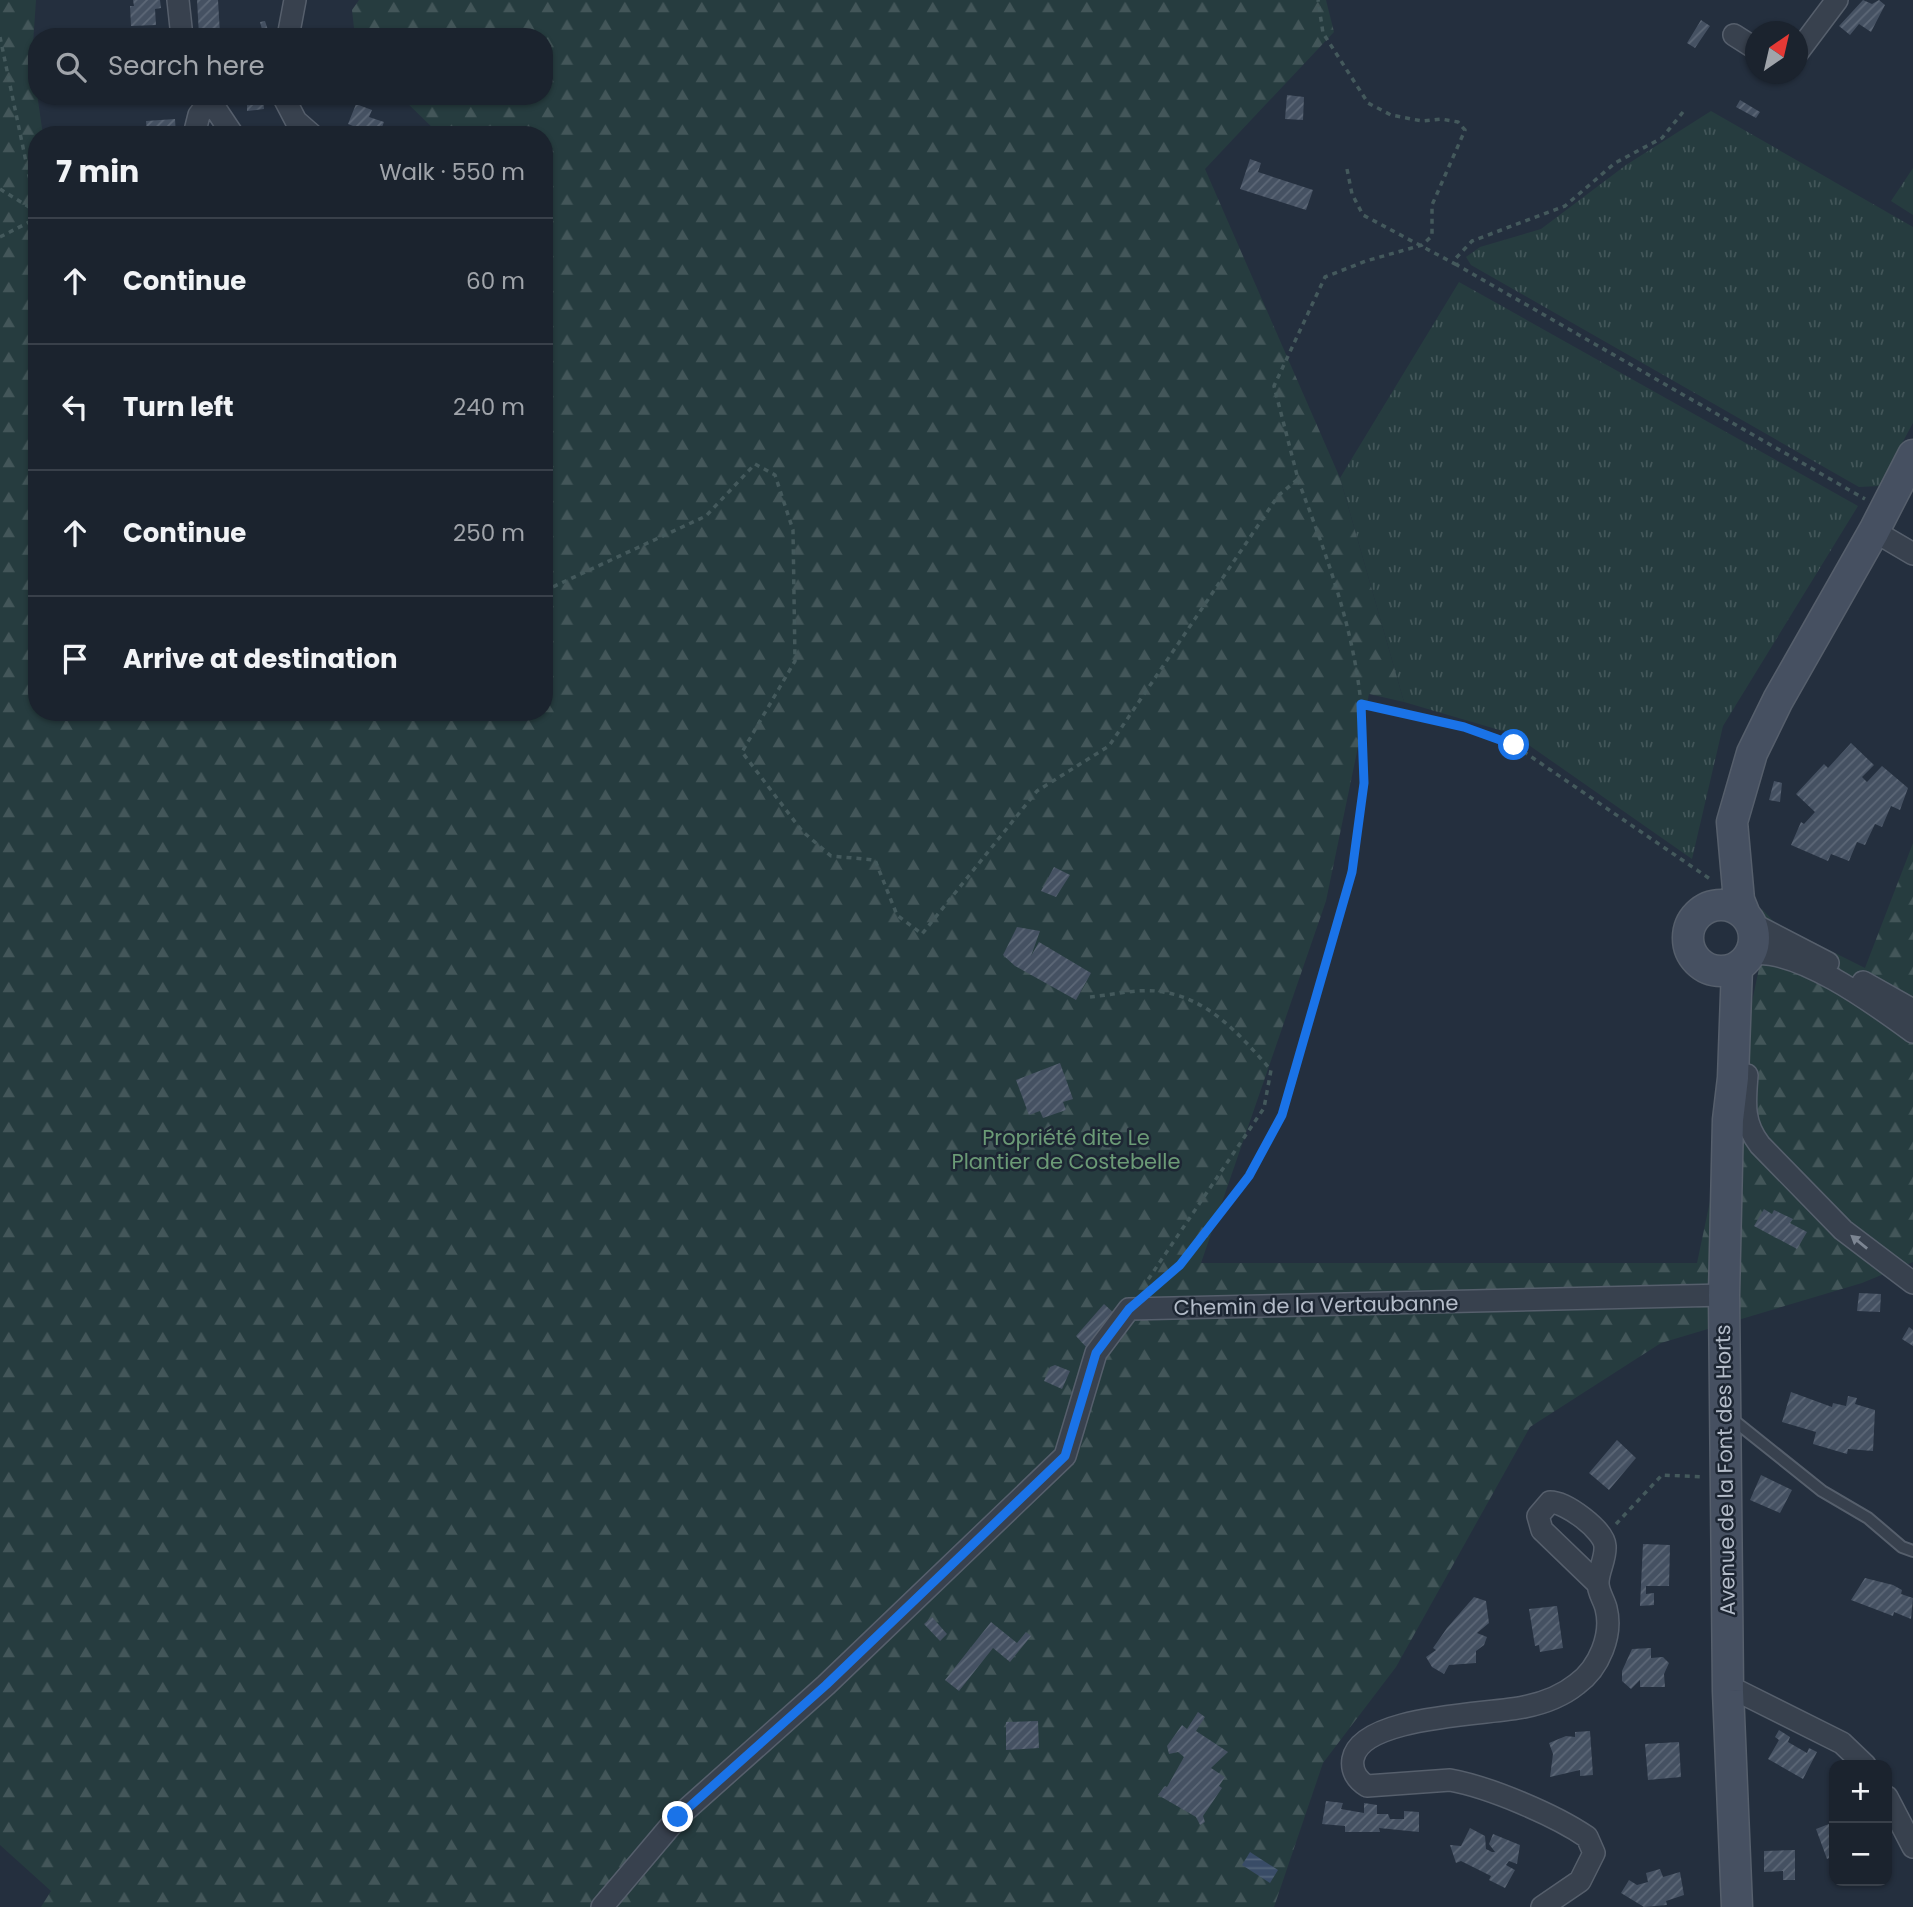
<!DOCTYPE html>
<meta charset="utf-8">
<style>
:root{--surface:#1b232e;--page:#242b36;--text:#f1f3f6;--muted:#a0a4aa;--line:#39404a}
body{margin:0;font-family:Poppins,sans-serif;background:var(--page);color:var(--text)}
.controls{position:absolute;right:21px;bottom:21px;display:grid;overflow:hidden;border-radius:14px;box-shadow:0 2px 5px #0004}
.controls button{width:63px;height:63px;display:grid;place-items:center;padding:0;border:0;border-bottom:2px solid var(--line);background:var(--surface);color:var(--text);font:35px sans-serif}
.compass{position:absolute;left:1745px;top:21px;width:63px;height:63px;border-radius:50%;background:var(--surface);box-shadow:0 2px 5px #0004;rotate:34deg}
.stop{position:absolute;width:21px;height:21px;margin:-16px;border:5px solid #1a73e8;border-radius:50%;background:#fff}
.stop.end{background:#1a73e8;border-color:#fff;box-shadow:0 2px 7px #0008}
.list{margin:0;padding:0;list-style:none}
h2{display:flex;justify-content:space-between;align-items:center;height:91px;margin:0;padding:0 28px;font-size:30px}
h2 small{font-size:23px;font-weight:400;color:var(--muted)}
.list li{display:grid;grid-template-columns:46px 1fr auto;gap:21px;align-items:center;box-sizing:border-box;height:126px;padding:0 28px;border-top:2px solid var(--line)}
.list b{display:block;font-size:26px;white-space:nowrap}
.list em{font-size:23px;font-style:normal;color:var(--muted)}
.icon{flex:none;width:38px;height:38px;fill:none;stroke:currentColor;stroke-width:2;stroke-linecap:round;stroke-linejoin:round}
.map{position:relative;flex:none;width:1913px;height:1907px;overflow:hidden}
.search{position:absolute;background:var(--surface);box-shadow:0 2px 5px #0004;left:28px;top:28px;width:525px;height:77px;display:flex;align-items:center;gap:18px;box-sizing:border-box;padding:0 24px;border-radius:28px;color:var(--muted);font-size:26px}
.panel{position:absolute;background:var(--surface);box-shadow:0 2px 5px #0004;left:28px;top:126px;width:525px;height:595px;border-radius:28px}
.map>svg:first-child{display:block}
</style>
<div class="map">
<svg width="1913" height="1907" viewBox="0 0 1913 1907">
<defs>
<pattern id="grass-tufts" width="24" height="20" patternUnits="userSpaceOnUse" patternTransform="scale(1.75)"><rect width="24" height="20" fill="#263c3f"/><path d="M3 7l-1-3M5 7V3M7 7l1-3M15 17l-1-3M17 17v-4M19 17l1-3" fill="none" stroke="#435659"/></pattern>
<pattern id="forest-firs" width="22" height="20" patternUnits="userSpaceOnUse" patternTransform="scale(1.75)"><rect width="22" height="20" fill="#263c3f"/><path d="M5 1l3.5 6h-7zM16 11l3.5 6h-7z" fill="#435659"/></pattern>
<pattern id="water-rules" width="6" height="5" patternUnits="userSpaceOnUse" patternTransform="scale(1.75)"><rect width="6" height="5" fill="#394c67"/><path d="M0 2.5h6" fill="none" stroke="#53647b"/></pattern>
<pattern id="building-hatch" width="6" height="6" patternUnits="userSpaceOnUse" patternTransform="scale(1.75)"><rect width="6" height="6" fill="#455162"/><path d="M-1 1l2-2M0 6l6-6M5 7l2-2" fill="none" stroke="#5d6877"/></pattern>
</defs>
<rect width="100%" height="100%" fill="#242f3e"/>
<path fill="url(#grass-tufts)" d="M1711,111L1913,227V423L1879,486L1859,487L1471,265L1466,257L1480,247L1541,229L1626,165Z
M1913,168V215L1891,201Z
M1459,282L1858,506L1723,726L1692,859L1513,734L1404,702L1340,478Z"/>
<path fill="url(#forest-firs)" d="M0,0H36L32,59L43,135H37V712H544V135H440L400,96H544V37H355L352,10L359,0H1326L1334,32L1205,169L1340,478L1404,702L1369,694L1326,901L1201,1263H1697L1761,959L1762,909L1775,923L1865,968L1913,843V1262L1862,1283L1661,1343L1530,1427L1396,1667L1323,1763L1274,1907H41L51,1891L0,1845Z"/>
<path fill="url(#water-rules)" d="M1250,1852L1278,1870L1270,1883L1242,1865Z"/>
<path fill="url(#building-hatch)" d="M133,0H160L161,8L155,9L156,25L131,26L130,6H134Z
M197,0H218L220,34L199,35Z
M1863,0L1872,4L1879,0L1885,5L1871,32L1859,24L1850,35L1839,26Z
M1701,20L1710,26L1695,48L1687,43Z
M265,21L268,30L279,31L278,37H264L260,22Z
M1287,95L1304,97L1303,120L1285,119Z
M146,96H174L175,103L147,104Z
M233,96H263L264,109L247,111V104L234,105Z
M1740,100L1760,112L1756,118L1736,107Z
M356,104L372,110L369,117L384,122L379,135H361L363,130L348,124Z
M175,119L176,135H147L146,121Z
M1250,159L1261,163L1258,172L1313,190L1306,210L1240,189Z
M1851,743L1874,765L1862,777L1867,782L1882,766L1908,788L1900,810L1891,806L1882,827L1875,824L1865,845L1857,842L1849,861L1831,854L1828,861L1791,845L1801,822L1804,824L1815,812L1796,794L1824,764L1828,768Z
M1774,781L1782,783L1780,802L1769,800Z
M1054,867L1070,875L1056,897L1041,891Z
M1017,927L1040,931L1031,956L1039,942L1091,973L1076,1000L1015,966L1003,955Z
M1060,1063L1073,1099L1063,1102L1066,1110L1043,1118L1040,1111L1029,1115L1016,1080Z
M1764,1209L1772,1214L1774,1210L1793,1219L1790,1223L1807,1232L1797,1249L1754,1226Z
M1859,1293L1881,1294L1880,1312L1857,1311Z
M1104,1304L1115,1314L1087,1348L1076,1336Z
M1909,1327L1913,1330V1346L1902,1339Z
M1055,1365L1070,1371L1062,1389L1044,1381L1050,1367Z
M1791,1392L1832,1407L1833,1403L1846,1406L1848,1396L1857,1398L1855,1404L1875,1410L1873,1451L1848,1449L1847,1454L1813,1444L1816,1432L1782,1422Z
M1617,1440L1636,1458L1609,1490L1589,1473Z
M1761,1475L1792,1490L1780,1513L1750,1500Z
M1643,1544L1670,1545L1669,1586H1646V1594L1654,1593V1605L1640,1606Z
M1865,1578L1893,1585L1902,1590L1901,1594L1913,1598L1911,1619L1894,1612L1893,1616L1851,1600Z
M1474,1597L1486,1601L1489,1623L1477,1633L1487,1637L1484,1645L1476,1651V1663L1449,1665L1444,1674L1432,1667L1426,1657L1436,1650L1433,1648L1447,1628Z
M1557,1606L1563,1648L1540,1652L1539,1645L1535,1646L1529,1609Z
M932,1617L947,1634L940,1641L924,1624Z
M991,1622L1017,1643L1026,1632L1031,1636L1010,1662L993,1648L959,1691L945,1680Z
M1651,1648V1658L1663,1657L1669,1663L1664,1674L1665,1687H1640V1680L1631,1689L1622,1681V1671L1632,1649Z
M1198,1712L1205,1717L1196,1731L1228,1752L1211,1768L1225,1777L1219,1786L1222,1788L1203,1816L1205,1822L1200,1825L1196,1817L1158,1795L1165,1786L1167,1787L1184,1757L1178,1752L1169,1754L1167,1746L1182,1725L1187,1729Z
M1038,1721L1039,1748L1006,1750V1722Z
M1779,1730L1790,1737L1788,1742L1807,1753L1809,1748L1817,1752L1803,1779L1768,1759L1779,1740L1775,1737Z
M1590,1731L1593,1775L1580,1776V1770L1550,1777L1553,1754L1549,1743L1566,1736L1575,1737V1732Z
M1679,1742L1681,1777L1648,1780L1645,1744Z
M1326,1801L1343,1803L1341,1809L1364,1813V1803L1377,1805V1814H1388L1390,1819H1404V1811L1419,1812V1832L1379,1828L1380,1832H1345V1826L1322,1824Z
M1834,1822V1856L1827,1859L1816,1829Z
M1470,1828L1485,1836L1486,1849L1492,1852H1495L1489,1844L1493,1834L1520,1845L1517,1864L1509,1861L1506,1865L1515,1870L1505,1888L1489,1880L1491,1876L1461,1861L1456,1863L1450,1845L1461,1846Z
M1795,1850V1880H1783V1871L1764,1872V1851Z
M1660,1869L1663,1877L1680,1872L1684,1895L1666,1901L1667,1905L1644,1907L1621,1893L1629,1880L1637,1885L1648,1882L1646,1873Z"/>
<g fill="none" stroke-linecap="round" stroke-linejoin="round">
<defs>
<path id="lane" d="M1729,1422L1737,1423L1822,1491L1868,1518L1902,1547L1913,1551"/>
<path id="street" d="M178,0L182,37
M1734,35L1756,49
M288,37L295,0
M1798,52L1837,0
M207,96L233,135
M283,96L296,121L312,135
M194,135L199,115L209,102
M1874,531L1913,554
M1751,923L1828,963
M1750,954C1798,947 1876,1005 1913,1032
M1863,982L1913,1010
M1747,1075C1745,1102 1742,1122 1760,1145L1843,1230L1913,1283
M1728,1691L1740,1692L1842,1743L1865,1765
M1887,1797L1913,1847
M602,1907L678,1817L826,1685L1065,1456L1096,1353L1129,1309L1724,1295
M1542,1907L1580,1881L1594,1853L1587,1837C1555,1815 1489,1787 1450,1780L1367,1786C1357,1780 1351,1771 1353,1759C1361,1715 1488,1715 1524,1707C1544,1703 1561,1697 1577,1684C1599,1668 1613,1635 1606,1608C1604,1600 1598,1592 1598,1583C1598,1571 1606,1559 1605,1546C1604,1530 1566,1502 1550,1502L1538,1516L1542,1530L1598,1584"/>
<path id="secondary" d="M1688 938a33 33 0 1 1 66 0a33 33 0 1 1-66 0Z
M1745,915L1739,900L1732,822L1752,753L1778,700L1874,531L1913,455
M1737,967L1733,1078L1728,1120L1724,1295L1728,1691L1737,1907"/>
</defs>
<use href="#lane" stroke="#565f6c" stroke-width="14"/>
<use href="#street" stroke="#565f6c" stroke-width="24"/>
<use href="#secondary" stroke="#565f6c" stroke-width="33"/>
<path stroke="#44595c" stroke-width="3.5" stroke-dasharray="5 5" stroke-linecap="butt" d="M0,37L29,176L37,200
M1683,112L1662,138L1615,163L1565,206L1472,241L1456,258L1457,265L1865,499
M1347,169L1352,194L1363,215L1457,265
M0,189L37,212
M0,237L37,218
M544,591L706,516L755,464L775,475L793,530L795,661L742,752L802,831L831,856L875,860L897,915L922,934L1037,791L1109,746L1278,496L1298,479L1274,386L1325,277L1366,261L1422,245L1432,236V205L1465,130L1458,122L1441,119L1422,121L1391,115L1368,103L1323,33L1318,0
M1361,703L1464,727L1514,745L1713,881
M1090,997C1111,995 1136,989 1156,991C1207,996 1239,1034 1271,1070L1264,1108L1141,1290
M1152,1290C1204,1244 1251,1181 1281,1117C1296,1087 1301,1048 1311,1015C1341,910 1372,816 1361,704C1353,625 1326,554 1298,480
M1616,1524L1662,1475L1703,1477"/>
<use href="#lane" stroke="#38414e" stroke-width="10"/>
<use href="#street" stroke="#38414e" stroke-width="21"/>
<use href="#secondary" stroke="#465061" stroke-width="30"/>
</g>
<defs><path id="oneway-solid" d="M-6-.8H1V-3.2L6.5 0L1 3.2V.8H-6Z" transform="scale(1.75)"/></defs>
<use fill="#7c8592" href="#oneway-solid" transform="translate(1859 1242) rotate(-141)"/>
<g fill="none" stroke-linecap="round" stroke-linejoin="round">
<path stroke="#1a73e8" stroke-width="9" d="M678,1817L826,1685L1065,1456L1096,1353L1129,1309L1180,1265L1249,1176L1282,1115L1352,872L1364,783L1361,704L1464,727L1514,745"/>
</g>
<g text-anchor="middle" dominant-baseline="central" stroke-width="5" stroke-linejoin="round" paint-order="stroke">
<g font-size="21" fill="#6b9a76" stroke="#1d2633">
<text x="1066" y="1137">Propriété dite Le<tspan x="1066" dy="24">Plantier de Costebelle</tspan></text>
</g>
<g font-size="21" fill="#b4bcc9" stroke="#1d2633">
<text transform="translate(1316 1305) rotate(-1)">Chemin de la Vertaubanne</text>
<text transform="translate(1725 1470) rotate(-91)">Avenue de la Font des Horts</text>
</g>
</g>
</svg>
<div class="controls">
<button>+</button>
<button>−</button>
</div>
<svg class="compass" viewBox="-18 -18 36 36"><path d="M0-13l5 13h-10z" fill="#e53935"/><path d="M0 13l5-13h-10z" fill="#a0a4aa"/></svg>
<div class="stop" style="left:1514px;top:745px"></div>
<div class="stop end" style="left:678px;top:1817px"></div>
<div class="search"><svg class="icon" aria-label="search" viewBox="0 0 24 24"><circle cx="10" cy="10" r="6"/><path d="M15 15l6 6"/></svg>Search here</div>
<section class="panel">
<h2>7 min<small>Walk · 550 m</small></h2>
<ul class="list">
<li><svg class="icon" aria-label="ahead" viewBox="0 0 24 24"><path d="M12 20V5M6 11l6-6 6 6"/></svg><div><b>Continue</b></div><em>60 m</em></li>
<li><svg class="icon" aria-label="left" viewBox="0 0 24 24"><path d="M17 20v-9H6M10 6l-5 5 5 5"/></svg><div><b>Turn left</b></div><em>240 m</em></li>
<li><svg class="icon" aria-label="ahead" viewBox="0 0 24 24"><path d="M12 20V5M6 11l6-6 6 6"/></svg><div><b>Continue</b></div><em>250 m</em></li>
<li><svg class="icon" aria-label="arrive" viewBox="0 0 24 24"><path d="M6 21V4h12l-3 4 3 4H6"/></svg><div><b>Arrive at destination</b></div></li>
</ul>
</section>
</div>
